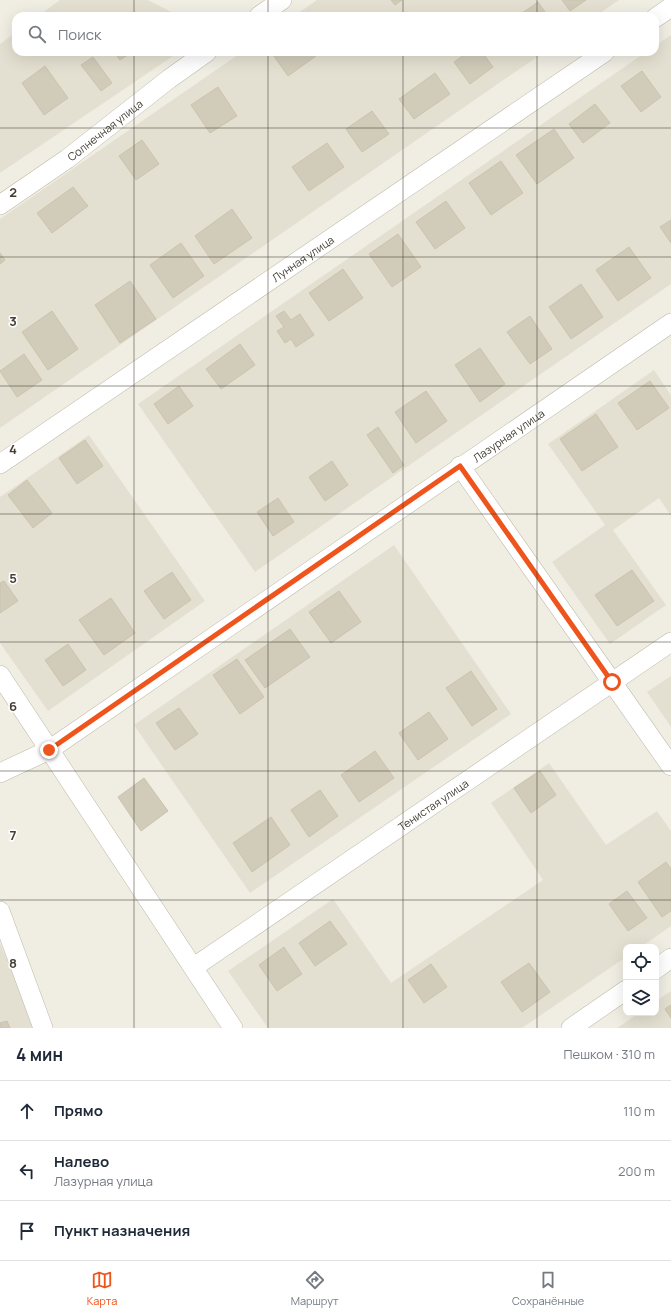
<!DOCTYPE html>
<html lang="ru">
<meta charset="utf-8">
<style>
:root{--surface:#fff;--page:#f6f6f7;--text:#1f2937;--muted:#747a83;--line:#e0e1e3;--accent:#ee541c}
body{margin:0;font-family:Manrope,sans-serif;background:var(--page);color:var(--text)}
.controls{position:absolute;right:12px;bottom:12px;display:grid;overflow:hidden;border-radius:8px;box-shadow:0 4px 16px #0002}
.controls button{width:36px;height:36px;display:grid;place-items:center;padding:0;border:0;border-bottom:1px solid var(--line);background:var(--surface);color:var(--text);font:20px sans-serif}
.stop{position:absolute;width:12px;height:12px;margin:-9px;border:3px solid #ee541c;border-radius:50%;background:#fff}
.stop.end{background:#ee541c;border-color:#fff;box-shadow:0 1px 4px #0008}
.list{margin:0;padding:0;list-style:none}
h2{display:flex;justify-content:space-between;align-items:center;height:52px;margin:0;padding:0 16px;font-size:17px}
h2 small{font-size:13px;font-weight:400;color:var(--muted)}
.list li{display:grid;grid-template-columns:26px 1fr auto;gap:12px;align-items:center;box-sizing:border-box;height:60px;padding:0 16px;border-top:1px solid var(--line)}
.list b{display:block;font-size:15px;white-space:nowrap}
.list p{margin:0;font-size:13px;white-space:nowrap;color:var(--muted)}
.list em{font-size:13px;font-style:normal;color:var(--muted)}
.icon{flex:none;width:22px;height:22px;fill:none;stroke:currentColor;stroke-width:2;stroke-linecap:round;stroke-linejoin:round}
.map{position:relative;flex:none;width:671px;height:1028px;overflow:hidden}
.search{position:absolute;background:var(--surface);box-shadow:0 4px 16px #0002;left:12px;right:12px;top:12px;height:44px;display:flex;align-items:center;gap:10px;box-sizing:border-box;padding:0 14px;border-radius:12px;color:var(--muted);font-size:15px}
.sheet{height:232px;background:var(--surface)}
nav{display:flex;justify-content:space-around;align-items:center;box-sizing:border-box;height:56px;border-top:1px solid var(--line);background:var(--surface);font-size:11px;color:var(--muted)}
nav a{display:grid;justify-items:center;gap:2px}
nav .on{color:var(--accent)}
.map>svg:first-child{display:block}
</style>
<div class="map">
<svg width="671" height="1028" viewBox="0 0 671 1028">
<rect width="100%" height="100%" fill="#f0eee3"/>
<path fill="#e4e0d1" d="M60,0H148L179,16H38Z
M317,0H619L596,16H294Z
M16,32V52H179L0,173V44Z
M671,35V284L255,572L138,404L646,52H655V46Z
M242,52H544L0,428V219Z
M654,370L671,395V516L659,498L613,530L666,605L610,644L552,562L605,525L548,444Z
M89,435L205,601L48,711L0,643V497Z
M394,545L511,714L250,893L134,725Z
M671,676V727L647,692Z
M549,763L606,845L657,811L671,831V926L641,947H626V957L522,1028H268L228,971L333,899L391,983L543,880L491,803Z
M0,943L35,1028H0Z
M671,991V1028H617L639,1013H656V1001Z"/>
<path fill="#d1cbb9" stroke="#ccc3ad" d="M391,0H402L395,5Z
M562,0H586L570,11Z
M538,2L548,16H518Z
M114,52H132L120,60Z
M271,52H314L316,56L288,76Z
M468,52H482L493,67L470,84L454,62Z
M93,57L112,83L101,91L81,65Z
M45,66L68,98L44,115L22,83Z
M642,71L661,97L641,112L621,86Z
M435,73L450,94L414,119L399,99Z
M218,87L237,116L210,133L191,105Z
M595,104L610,123L583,143L569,124Z
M372,111L389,134L362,152L346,129Z
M554,129L574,158L537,184L516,155Z
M142,140L159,164L136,180L119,156Z
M327,143L344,167L309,191L292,167Z
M501,161L523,193L491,215L469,183Z
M73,187L88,206L52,233L37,213Z
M446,201L465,228L435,249L416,222Z
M232,209L252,238L214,264L195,236Z
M671,220V243L660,227Z
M398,234L421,267L392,287L369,254Z
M181,243L204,276L173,298L150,265Z
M629,247L651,278L618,301L596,270Z
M0,253L5,260L0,264Z
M343,269L363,298L329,321L309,293Z
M130,281L156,319L120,343L95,305Z
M581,284L603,317L571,339L549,307Z
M52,311L78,349L48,370L22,332Z
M284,311L291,320L300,314L314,335L296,347L291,339L285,343L277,331L284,327L276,316Z
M530,316L552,349L530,364L507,332Z
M240,344L255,365L221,389L206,369Z
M480,348L505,384L480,402L455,365Z
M24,354L42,380L17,397L0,371Z
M650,381L669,408L637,430L618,403Z
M179,386L193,406L168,424L154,404Z
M426,391L447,421L416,443L395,412Z
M596,414L618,447L582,471L560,439Z
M378,427L404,465L393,473L367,435Z
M85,440L103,466L77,484L59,458Z
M332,461L348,485L325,501L309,477Z
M27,480L52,513L33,528L8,495Z
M278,498L294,522L273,536L257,512Z
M632,570L654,601L617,626L595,595Z
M172,572L191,600L164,619L144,591Z
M4,581L18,601L0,613V583Z
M339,591L361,622L331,643L309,612Z
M111,598L135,633L104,655L79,620Z
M290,629L310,657L265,688L245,660Z
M68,644L86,670L63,686L45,660Z
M237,659L264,697L240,714L213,675Z
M471,671L497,709L472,726L446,688Z
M179,708L198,734L175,750L156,723Z
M429,712L448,739L418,760L399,733Z
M375,751L394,778L359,802L341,775Z
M540,771L556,795L531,813L514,788Z
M144,778L168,811L141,831L118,797Z
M320,790L338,816L309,837L291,810Z
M271,817L290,845L252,872L233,843Z
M666,862L671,869V911L662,917L638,882Z
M627,891L647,918L628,931L609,904Z
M330,921L347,944L315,966L299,943Z
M284,947L302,974L277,991L259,965Z
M529,963L550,992L522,1012L501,982Z
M431,964L447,987L424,1003L408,980Z
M671,1005V1018L665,1009Z
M7,1021L10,1028H0V1023Z"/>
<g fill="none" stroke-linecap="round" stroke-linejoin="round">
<defs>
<g id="minor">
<path d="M259,16L282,0"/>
<path d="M655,18L671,7"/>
<path id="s1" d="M0,205L67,159L169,79L207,52"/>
<path id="s2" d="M0,464L605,52"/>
<path d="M460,466L671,766"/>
<path d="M0,675L233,1028"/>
<path id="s3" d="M0,773L49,750L671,323"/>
<path d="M0,911L43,1028"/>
<path id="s4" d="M194,967L671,642"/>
<path d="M656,969L671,958"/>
<path d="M571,1028L626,990"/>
</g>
</defs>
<use href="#minor" stroke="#beb9a9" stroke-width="20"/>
<use href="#minor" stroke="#fff" stroke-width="19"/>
</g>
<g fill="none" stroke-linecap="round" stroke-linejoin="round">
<path stroke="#ee541c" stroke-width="5" d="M49,750L460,466L612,682"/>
</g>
<path fill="none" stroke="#423e34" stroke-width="1" stroke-opacity="0.55" d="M134,0V16M268,0V16M403,0V16M537,0V16M134,52V1028M268,52V1028M403,52V1028M537,52V1028M0,128H671M0,257H671M0,386H671M0,514H671M0,642H671M0,771H671M0,900H671"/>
<g text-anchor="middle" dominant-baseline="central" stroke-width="3" stroke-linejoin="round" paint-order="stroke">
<g font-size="11" fill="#423e34" stroke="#fff">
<text stroke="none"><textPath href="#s1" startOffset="129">Солнечная улица</textPath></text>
<text stroke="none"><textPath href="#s2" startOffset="366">Лунная улица</textPath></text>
<text stroke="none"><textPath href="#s3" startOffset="611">Лазурная улица</textPath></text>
<text stroke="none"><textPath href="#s4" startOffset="289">Тенистая улица</textPath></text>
</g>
</g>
<g font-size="13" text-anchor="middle" font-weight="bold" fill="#423e34" stroke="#fff" stroke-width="3" stroke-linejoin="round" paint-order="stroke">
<text x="13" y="197">2</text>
<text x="13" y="326">3</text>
<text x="13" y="454">4</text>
<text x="13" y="583">5</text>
<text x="13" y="711">6</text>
<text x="13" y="840">7</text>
<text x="13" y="968">8</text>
</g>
</svg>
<div class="controls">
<button><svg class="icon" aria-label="locate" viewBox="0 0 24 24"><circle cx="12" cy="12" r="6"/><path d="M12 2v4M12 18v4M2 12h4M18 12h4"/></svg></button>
<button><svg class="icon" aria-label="layers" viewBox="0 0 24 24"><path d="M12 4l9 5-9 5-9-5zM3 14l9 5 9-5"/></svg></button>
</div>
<div class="stop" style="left:612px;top:682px"></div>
<div class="stop end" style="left:49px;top:750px"></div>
<div class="search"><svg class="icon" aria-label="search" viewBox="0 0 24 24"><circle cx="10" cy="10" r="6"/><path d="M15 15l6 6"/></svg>Поиск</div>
</div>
<section class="sheet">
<h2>4 мин<small>Пешком · 310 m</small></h2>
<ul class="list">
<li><svg class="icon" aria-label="ahead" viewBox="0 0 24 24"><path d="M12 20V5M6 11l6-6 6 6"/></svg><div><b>Прямо</b></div><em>110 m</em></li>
<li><svg class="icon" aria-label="left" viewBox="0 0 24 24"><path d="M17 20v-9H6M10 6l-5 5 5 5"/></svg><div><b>Налево</b><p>Лазурная улица</p></div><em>200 m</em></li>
<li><svg class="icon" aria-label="arrive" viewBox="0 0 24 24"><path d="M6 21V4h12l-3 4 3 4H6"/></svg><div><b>Пункт назначения</b></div></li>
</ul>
</section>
<nav>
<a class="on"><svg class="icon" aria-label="map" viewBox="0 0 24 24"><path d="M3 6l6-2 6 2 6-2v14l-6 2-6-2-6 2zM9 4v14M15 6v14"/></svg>Карта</a>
<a><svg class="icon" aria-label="directions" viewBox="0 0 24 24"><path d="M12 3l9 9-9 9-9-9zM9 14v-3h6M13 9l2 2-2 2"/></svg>Маршрут</a>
<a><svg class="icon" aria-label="saved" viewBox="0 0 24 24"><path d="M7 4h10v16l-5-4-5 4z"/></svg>Сохранённые</a>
</nav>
